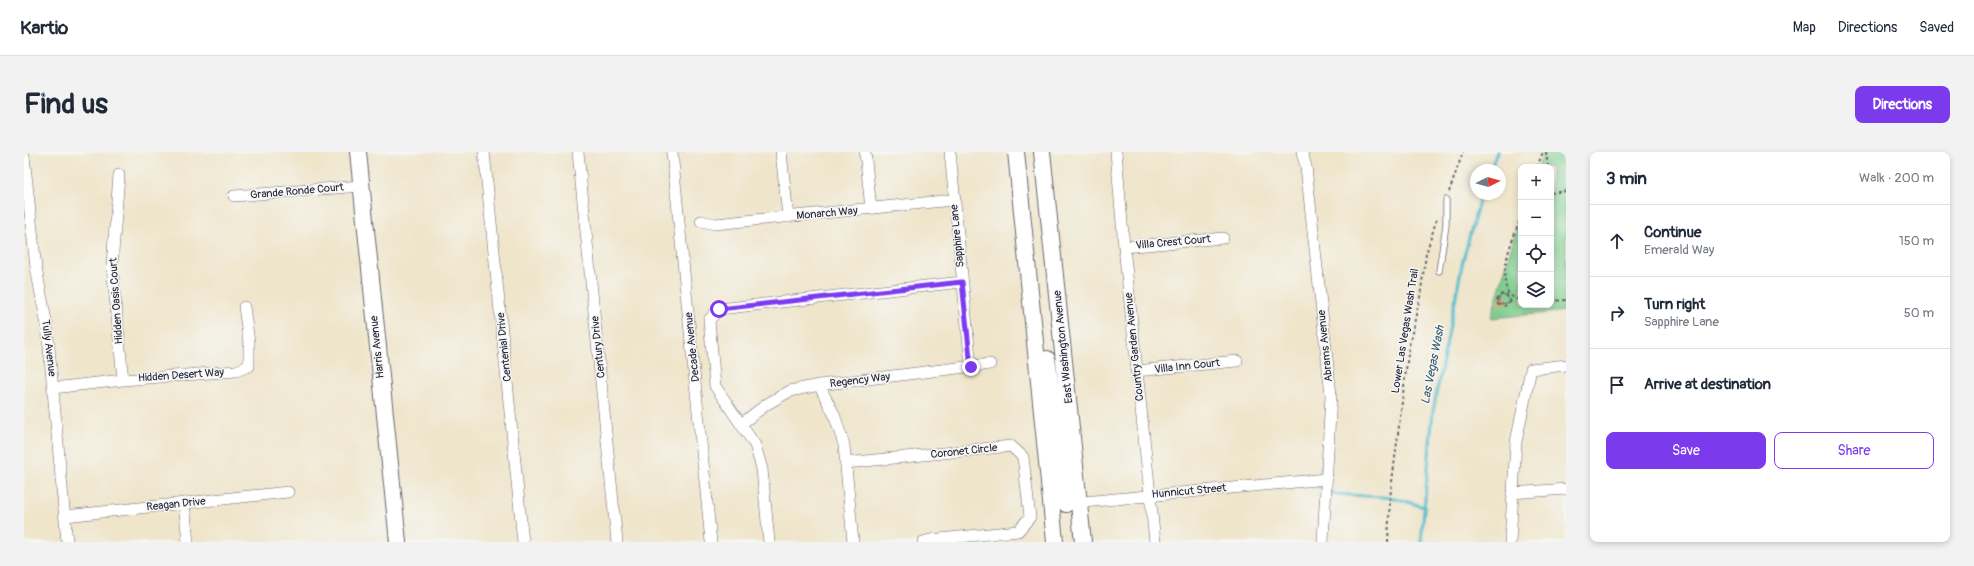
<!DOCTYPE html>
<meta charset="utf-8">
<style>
:root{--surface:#fff;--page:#f2f2f3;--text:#1f2937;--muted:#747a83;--line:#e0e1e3;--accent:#7c3aed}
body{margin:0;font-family:Pangolin,sans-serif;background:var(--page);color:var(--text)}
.controls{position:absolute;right:12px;top:12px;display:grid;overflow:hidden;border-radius:8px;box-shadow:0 2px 6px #0003}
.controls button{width:36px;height:36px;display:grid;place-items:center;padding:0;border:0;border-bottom:1px solid var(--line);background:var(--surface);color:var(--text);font:20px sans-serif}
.compass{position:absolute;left:1446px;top:12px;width:36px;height:36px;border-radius:50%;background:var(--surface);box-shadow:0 2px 6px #0003;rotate:84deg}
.stop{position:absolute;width:12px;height:12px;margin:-9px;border:3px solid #7c3aed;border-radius:50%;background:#fff}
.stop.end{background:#7c3aed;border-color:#fff;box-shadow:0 1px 4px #0008}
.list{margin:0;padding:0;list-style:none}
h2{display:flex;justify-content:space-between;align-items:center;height:52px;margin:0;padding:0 16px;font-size:17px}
h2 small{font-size:13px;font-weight:400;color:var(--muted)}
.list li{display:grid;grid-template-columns:26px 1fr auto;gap:12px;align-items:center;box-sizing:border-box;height:72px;padding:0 16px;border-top:1px solid var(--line)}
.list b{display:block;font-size:15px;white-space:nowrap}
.list p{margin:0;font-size:13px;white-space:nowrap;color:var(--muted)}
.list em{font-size:13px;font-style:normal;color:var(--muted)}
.actions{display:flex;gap:8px;padding:12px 16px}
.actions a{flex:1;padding:9px 0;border:1px solid var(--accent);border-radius:8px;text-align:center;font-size:14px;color:var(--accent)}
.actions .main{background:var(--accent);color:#fff}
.icon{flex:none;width:22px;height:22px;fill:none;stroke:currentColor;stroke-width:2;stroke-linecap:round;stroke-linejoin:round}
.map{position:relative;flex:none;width:1542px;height:390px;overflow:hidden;border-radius:8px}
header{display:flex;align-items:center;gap:24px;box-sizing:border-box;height:56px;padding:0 20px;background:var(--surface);border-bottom:1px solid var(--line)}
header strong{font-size:19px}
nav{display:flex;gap:22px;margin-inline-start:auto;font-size:14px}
.intro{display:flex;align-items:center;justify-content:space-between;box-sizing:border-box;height:96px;padding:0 24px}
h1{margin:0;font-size:28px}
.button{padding:10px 18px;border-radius:8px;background:var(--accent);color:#fff;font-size:14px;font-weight:700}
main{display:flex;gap:24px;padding:0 24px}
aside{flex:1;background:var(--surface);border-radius:8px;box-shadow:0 2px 6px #0003}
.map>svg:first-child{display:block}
</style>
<header>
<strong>Kartio</strong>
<nav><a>Map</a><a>Directions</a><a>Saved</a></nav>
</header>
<div class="intro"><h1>Find us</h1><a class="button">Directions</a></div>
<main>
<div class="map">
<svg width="1542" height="390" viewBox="0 0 1542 390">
<rect width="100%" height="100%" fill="#f6f6f2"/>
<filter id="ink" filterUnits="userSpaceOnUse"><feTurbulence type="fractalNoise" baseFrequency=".025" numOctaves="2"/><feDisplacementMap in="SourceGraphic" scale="8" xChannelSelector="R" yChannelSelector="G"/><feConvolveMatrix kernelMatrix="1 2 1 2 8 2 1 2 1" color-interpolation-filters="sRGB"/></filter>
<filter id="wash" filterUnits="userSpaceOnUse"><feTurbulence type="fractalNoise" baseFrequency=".012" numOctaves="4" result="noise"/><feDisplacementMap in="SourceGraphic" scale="16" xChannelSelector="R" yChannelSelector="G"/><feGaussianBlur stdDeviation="0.9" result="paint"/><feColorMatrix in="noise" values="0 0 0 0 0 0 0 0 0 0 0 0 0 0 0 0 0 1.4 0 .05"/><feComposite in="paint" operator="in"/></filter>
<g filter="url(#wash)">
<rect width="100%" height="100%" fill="#efe5cb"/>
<path fill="#7ecd8d" stroke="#507864" d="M1520,0H1542V159L1467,166L1497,62V153H1527V15H1514Z"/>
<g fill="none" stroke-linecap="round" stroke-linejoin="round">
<path stroke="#52bcce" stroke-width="3" d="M1466,18L1473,0
M1293,334L1300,337
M1305,339L1311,342L1371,346L1400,355
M1397,390L1409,259L1439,108L1457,42"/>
</g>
<g id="blocks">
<path fill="#daa06f" d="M1481,143L1487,150L1473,153L1476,144Z"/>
</g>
</g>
<g filter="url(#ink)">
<use href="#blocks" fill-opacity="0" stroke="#6a666d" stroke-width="1"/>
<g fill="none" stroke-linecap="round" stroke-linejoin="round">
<defs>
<path id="lane" d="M1415,119L1422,73V48"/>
<path id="street" d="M460,0L499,390
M554,0L593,390
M648,0L687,390
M757,0L764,65
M841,0L847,57
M926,0L947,215
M1092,0L1100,95L1131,390
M1278,0L1282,15L1307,243L1299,390
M0,4L12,116L23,174L43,390
M95,23L88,113L99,228
M210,44L337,34
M677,69L691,72L929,48
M1100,95L1199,86
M1112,219L1213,209
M795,233L810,262L820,293L829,390
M29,236L99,228L212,219L225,214V190L220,155
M717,272L743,252L766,239L795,233L966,212
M822,311L987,294L999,305L1006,365L994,379L906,388L899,390
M1488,341L1542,337
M160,351L164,390
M1049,351L1303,327
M41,364L264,340
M745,390L738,317L731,293L691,234L685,168L695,157L938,130
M1486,390L1492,290L1507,217L1542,213"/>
<path id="secondary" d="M334,0L374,390
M992,0L1031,390
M1018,0L1059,390
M1023,207L1042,352"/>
</defs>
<use href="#lane" stroke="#6a666d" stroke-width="7"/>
<use href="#street" stroke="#6a666d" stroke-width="12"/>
<use href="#secondary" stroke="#6a666d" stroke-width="18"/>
<path stroke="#6a666d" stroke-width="2" stroke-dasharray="3 3" stroke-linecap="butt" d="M1522,0L1524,15
M1513,15L1519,0
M1425,40L1439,0
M1527,41L1542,39
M1497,64C1489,89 1473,119 1485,143L1497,149
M1473 148a6 6 0 1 1 12 0a6 6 0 1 1-12 0Z
M1527,149L1542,148
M1364,390L1366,346L1385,194L1396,145L1402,102L1413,66"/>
<use href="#lane" stroke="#fff" stroke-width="5.5"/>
<use href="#street" stroke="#fff" stroke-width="11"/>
<use href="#secondary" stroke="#fff" stroke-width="16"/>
</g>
</g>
<g fill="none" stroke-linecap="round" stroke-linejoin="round" filter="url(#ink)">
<path stroke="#7c3aed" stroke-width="5" d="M695,157L938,130L947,215"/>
</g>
<g text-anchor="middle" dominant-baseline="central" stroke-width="3" stroke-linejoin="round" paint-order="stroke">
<g font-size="11" fill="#22223b" stroke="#f6f6f2">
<text transform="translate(273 39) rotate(-5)">Grande Ronde Court</text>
<text transform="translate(803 61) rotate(-5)">Monarch Way</text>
<text transform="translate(933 84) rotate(-96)">Sapphire Lane</text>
<text transform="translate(1149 90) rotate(-5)">Villa Crest Court</text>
<text transform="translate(92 149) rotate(-94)">Hidden Oasis Court</text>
<text transform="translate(1381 179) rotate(-81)">Lower Las Vegas Wash Trail</text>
<text transform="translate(1301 194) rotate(-96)">Abrams Avenue</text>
<text transform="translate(353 195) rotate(-96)">Harris Avenue</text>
<text transform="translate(480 195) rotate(-96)">Centenial Drive</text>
<text transform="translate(574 195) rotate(-96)">Century Drive</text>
<text transform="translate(668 195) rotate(-96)">Decade Avenue</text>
<text transform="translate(1039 195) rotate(-96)">East Washington Avenue</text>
<text transform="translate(1110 195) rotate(-96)">Country Garden Avenue</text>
<text transform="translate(25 196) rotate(83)">Tully Avenue</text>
<text transform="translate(1163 214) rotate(-6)">Villa Inn Court</text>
<text transform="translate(157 223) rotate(-4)">Hidden Desert Way</text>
<text transform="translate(836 228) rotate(-7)">Regency Way</text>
<text transform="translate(940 299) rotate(-6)">Coronet Circle</text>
<text transform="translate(1165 339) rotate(-5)">Hunnicut Street</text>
<text transform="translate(152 352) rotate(-6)">Reagan Drive</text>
</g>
<g font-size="12" font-style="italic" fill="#33586e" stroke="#f6f6f2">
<text transform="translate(1409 213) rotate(-79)">Las Vegas Wash</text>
</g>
</g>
</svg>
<div class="controls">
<button>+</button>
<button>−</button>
<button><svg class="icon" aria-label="locate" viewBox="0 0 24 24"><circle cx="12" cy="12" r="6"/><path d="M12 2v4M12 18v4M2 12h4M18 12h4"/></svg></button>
<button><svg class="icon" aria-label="layers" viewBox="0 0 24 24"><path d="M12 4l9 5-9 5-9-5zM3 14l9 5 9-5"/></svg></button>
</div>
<svg class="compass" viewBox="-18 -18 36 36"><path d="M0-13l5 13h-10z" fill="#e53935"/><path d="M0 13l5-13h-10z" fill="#747a83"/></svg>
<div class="stop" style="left:695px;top:157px"></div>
<div class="stop end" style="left:947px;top:215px"></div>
</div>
<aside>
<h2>3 min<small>Walk · 200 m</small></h2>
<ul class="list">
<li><svg class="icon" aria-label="ahead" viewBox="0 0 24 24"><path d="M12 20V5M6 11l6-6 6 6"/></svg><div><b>Continue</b><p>Emerald Way</p></div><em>150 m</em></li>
<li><svg class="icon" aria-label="right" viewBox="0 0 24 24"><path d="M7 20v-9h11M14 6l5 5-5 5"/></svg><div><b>Turn right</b><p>Sapphire Lane</p></div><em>50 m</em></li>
<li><svg class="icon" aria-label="arrive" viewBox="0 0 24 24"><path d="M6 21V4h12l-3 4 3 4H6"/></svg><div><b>Arrive at destination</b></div></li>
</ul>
<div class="actions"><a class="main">Save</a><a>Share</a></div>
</aside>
</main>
